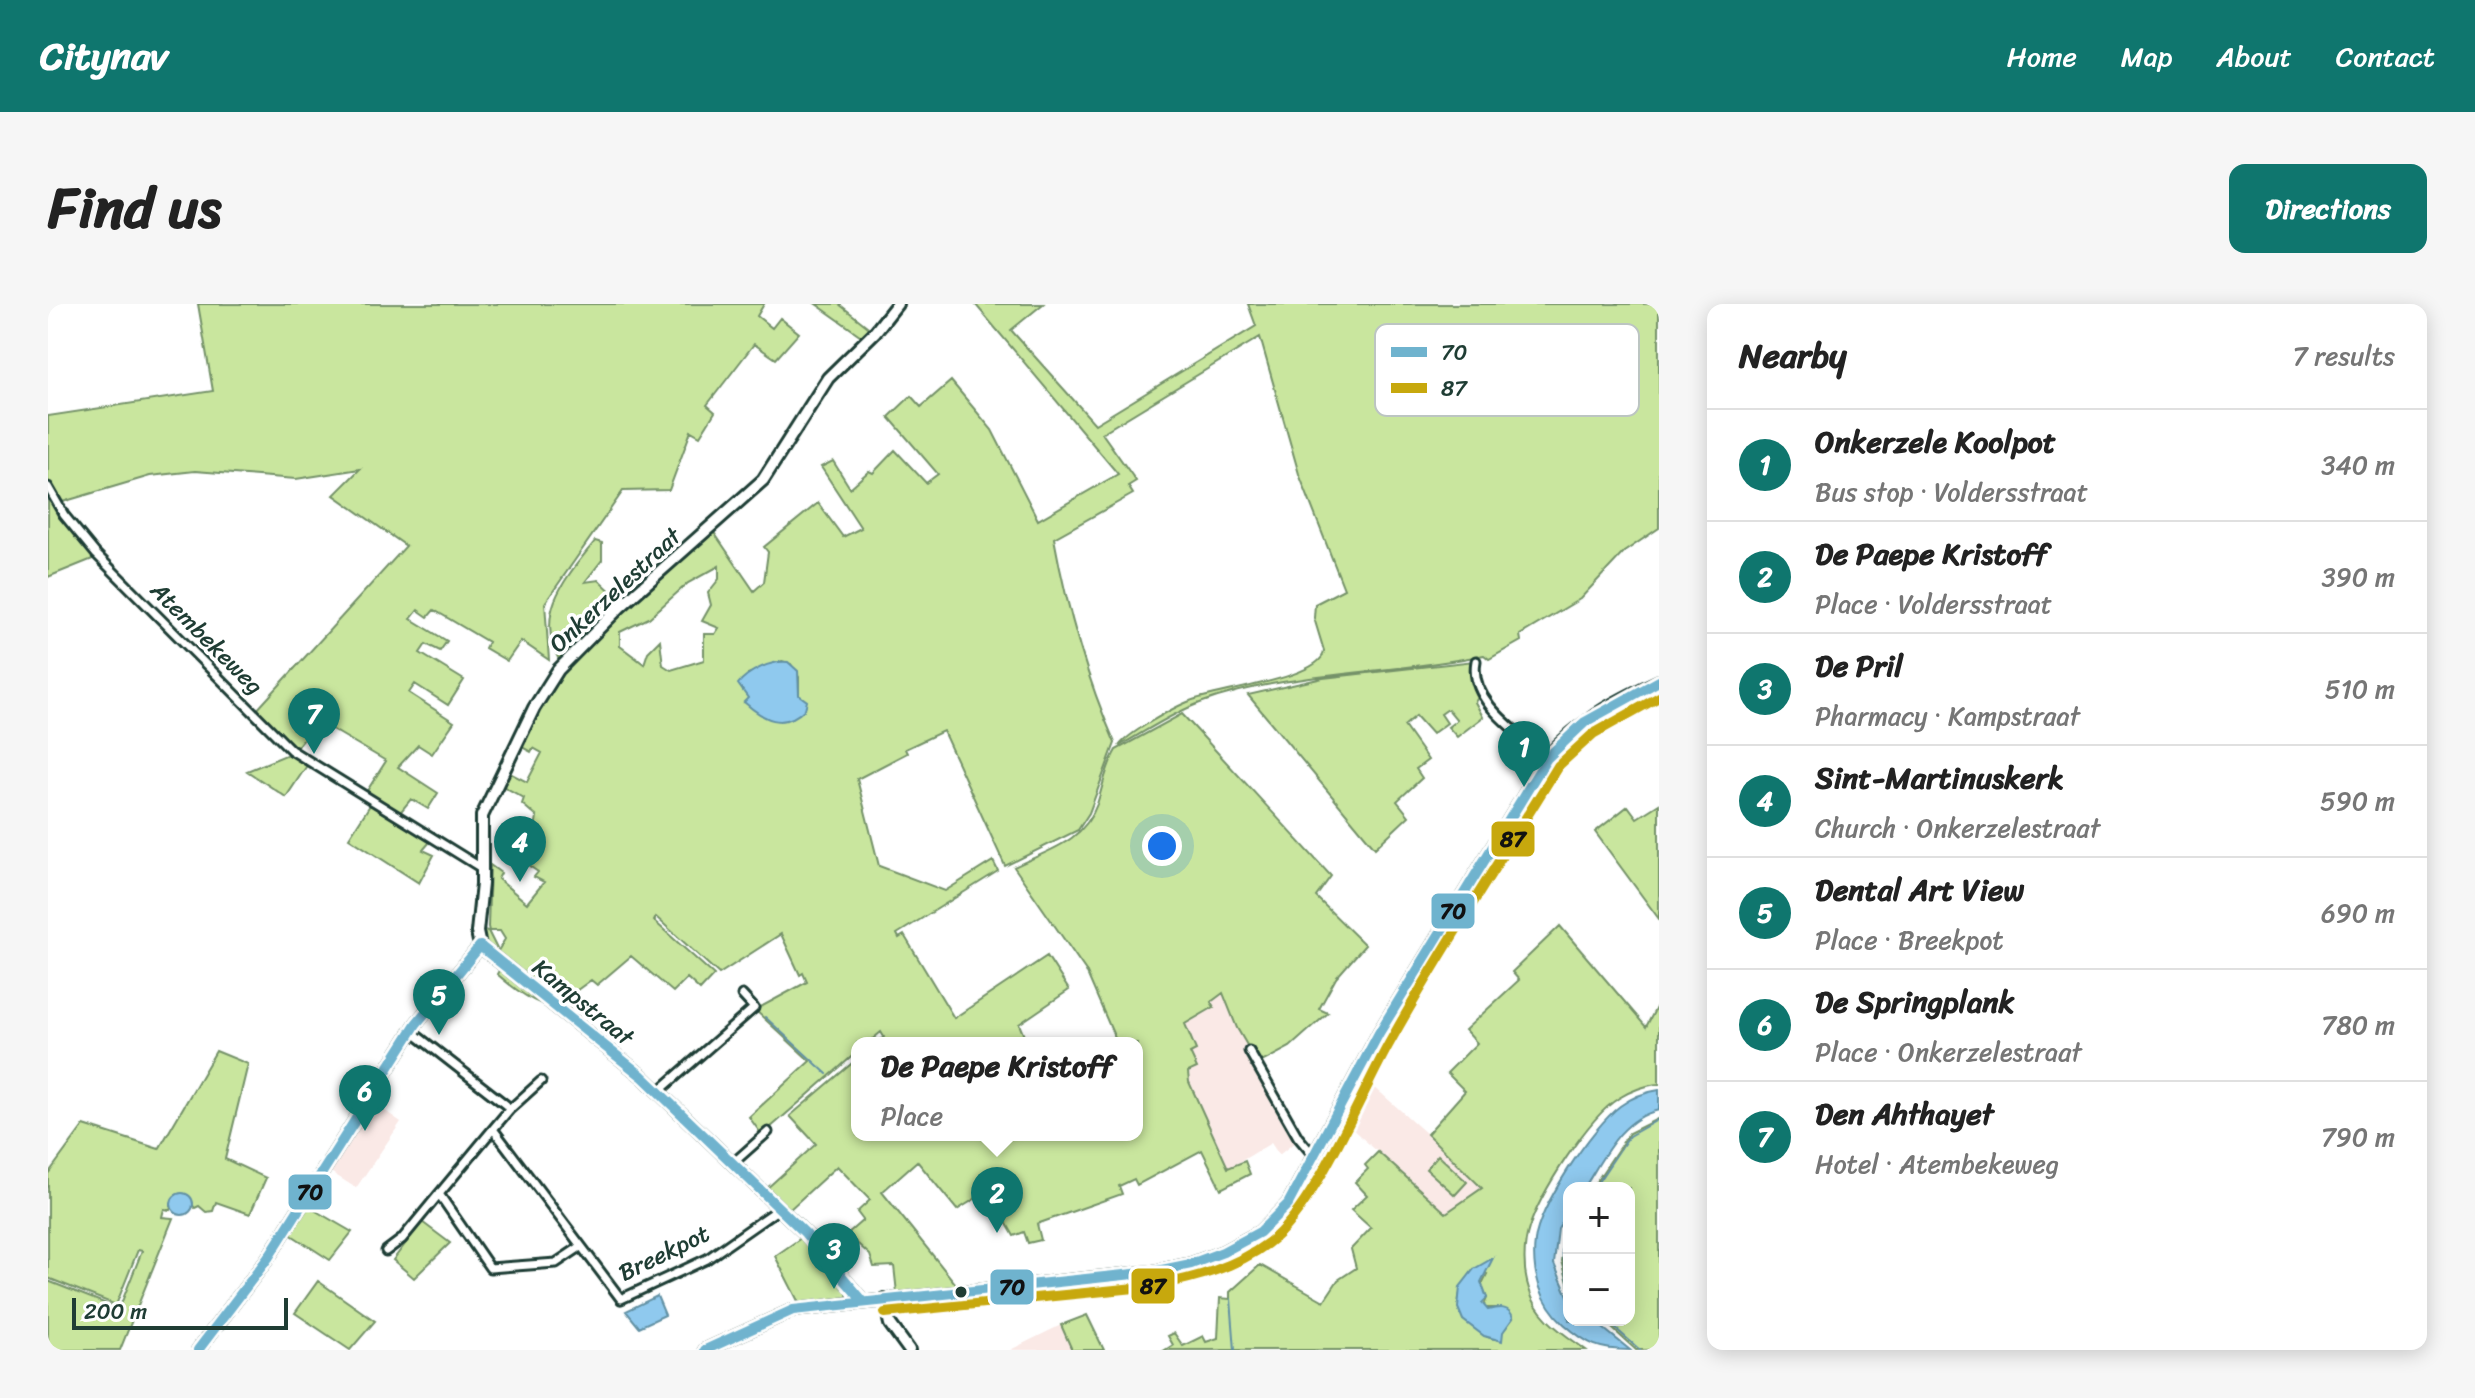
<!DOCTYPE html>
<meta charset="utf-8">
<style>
:root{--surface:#fff;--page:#f6f6f6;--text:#222;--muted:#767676;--line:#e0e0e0;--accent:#0f766e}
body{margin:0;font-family:Sriracha,sans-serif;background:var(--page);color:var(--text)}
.controls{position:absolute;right:24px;bottom:24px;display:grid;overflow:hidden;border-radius:16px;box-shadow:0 4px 20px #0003}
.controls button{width:72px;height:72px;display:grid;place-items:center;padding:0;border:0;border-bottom:2px solid var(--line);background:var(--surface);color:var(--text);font:40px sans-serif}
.scale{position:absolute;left:24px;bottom:20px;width:216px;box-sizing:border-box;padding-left:8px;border:4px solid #1f3d34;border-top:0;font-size:22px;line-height:28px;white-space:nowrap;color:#1f3d34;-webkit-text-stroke:6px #fff;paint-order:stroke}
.you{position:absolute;left:1114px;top:542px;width:28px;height:28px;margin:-20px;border:6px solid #fff;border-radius:50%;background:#1a73e8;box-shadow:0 0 0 12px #1a73e833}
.badge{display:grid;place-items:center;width:52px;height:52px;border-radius:50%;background:var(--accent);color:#fff;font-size:26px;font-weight:700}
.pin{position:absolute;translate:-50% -66px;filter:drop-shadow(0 2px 4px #0008)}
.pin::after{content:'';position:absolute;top:42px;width:28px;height:24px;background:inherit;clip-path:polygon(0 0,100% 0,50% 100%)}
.popup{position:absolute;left:803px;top:733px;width:292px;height:104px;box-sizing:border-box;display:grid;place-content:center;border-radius:16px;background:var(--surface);filter:drop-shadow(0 2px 6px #0005);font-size:26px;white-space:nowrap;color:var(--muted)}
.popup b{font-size:30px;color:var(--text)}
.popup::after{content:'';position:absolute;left:50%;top:100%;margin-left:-16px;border:16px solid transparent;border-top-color:var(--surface)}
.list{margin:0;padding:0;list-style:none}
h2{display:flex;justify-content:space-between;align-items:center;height:104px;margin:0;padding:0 32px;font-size:34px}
h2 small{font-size:26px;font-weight:400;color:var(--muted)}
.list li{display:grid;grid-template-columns:52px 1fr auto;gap:24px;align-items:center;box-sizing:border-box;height:112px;padding:0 32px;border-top:2px solid var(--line)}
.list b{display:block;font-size:30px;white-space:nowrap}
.list p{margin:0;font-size:26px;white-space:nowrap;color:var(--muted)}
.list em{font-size:26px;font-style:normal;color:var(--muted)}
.map{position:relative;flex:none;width:1611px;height:1046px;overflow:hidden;border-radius:16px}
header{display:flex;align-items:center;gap:48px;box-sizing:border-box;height:112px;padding:0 40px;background:var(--accent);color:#fff}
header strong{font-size:38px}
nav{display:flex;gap:44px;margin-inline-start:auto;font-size:28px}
.intro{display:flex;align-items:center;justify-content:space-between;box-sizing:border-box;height:192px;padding:0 48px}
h1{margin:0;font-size:56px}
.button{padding:20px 36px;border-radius:16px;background:var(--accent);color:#fff;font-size:28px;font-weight:700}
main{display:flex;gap:48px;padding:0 48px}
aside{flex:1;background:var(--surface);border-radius:16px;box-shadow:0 4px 20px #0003}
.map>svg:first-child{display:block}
</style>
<header>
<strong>Citynav</strong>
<nav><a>Home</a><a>Map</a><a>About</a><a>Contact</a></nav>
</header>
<div class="intro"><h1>Find us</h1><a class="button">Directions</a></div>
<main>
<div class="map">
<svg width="1611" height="1046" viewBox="0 0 1611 1046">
<rect width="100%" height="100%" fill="#fff"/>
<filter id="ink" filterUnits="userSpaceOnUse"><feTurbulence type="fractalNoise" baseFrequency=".0125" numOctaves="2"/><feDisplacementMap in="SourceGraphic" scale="16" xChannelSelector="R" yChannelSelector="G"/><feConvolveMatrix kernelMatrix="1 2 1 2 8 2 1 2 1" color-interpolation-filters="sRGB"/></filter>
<g filter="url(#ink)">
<path fill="#fae9e6" d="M1175,688L1189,724L1252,834L1231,851L1223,839L1180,865L1141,778L1142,749L1148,746L1137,720L1166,703L1163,698Z
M1315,773L1379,830L1435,883L1398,909L1293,815Z
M323,797L353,818L308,884L281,867Z
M1013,1021L1024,1046H962Z"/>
<path fill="#c9e69e" stroke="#749269" stroke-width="2" fill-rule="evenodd" d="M150,0H716L709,12L724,24L732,14L751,29L728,55L706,40L659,101L667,108L652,132L643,127L621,186L575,187L497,299L501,356L473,337L459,357L437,344L440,338L386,306L380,313L370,306L363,315L399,337L392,347L378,340L372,349L416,376L400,401L367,380L361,389L406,418L384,450L370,441L350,463L390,489L380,505L363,495L350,511L317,490L338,457L270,417L247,445L208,407L358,242L286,191L312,165L248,175L147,167L102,172L11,199L0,177V112L165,87Z
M768,0H791L824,26L816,34Z
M927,0H995L963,26L1047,120L1208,22L1200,0H1611V224L1576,248L1532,295L1472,331L1473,337L1441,355L1436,351C1342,371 1243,366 1152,399C1124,409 1097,428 1071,442C1079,430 1126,403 1142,397C1166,387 1275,374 1276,347L1266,314L1267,300L1296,285L1251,170L1212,33L1054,129L1088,177L1080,182L1085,190L1006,234C1019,305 1038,373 1067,439L1041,509L1030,526L957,562L895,427L857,445L859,449L809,475L831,562L897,587L945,557L950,567L849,630L851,634L856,631L906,714L999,652L1021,686L971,720L979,739H829L836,733L833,728L820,739H809V748L714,831L701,813L762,757L707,706L759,678L755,669L752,671L733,630L671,670L608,613L606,617L666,671L652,686L639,674L625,688L583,652L549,681L543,676L525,689L524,702C500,712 466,685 449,670L453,663L431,645L434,626L440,627L450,647L457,635L452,627H441L440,623L442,561L453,569L450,575L479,599L496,578L486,573L490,568L474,557L484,540L489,513L474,500L476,494L453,481L460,468L479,478L494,449L485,444L483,448L472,442L489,403L521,354L665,227L706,287L716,278L720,248L716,243L770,199L795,233L813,224L773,163L785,157L802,184L821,167L825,169L847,146L878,179L890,170L841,113L863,92L873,103L903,77L944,126L990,216L1070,170ZM671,262V275L660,289L663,301L654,317L671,324L667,330H656V356L623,366L615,361L612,336L600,348L596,360L572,342V328L601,314L640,279ZM734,357L743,360L751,373V392L697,398L701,394L700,370Z
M0,192L47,254L0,273Z
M547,237L554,239V256L537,278L551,276L571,295L511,356C486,307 518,274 547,237Z
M1426,357L1431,392L1427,398L1435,413L1409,433L1400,423L1409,416L1400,405L1393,410L1399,419L1384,430L1368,412L1356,422L1380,456L1368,465L1374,474L1349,497L1361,512L1327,544L1200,391L1275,374Z
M1134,410L1283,572L1268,593L1317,641L1288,674L1271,705L1280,709L1242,743L1210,760L1189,724L1175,689L1163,698L1166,703L1137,720L1148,746L1142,749L1149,764L1140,768L1141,778L1180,864L1197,857L1202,870L1173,885L1154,846L1089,881L1086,875L1071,882L1074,890L989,920L993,936L980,939L976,928L966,932L940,887L909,906L869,857L834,888L911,984L849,989L846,962L826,963L822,951L799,930L815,916L809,908L822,896L789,862L740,907L717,886L768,840L742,812L809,755V831H1089V739H1069L1038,667L966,563C1000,546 1035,539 1049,500C1055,482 1058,463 1068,446Z
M240,450L260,460L238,493L199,467Z
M1611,500V615L1547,528L1580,502L1589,514Z
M322,501L382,538L375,546L386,551L371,579L301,534Z
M1512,622L1598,723L1611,698V780C1598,781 1582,787 1571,794C1540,813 1492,890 1481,924C1475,942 1475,967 1481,985C1489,1014 1515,1029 1538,1046H1117L1125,1041L1120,1032L1126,1029L1135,1042L1155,1032L1158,1038L1170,1034L1172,994L1182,995V988L1212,961L1276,997L1290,976L1308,964L1303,945L1323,924L1303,906L1319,891L1307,878L1320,865L1317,861L1330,848L1398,909L1434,884L1379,830L1417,787L1399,769L1429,739L1417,726L1471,676L1464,668ZM1426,965L1439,970L1433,982L1439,994L1435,1004H1448L1465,1014L1449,1035C1439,1035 1435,1030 1427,1024C1403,1004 1408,988 1426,965Z
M168,747L200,760L177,855L218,874L202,910L168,898L165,907L158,908L151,902L147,904L139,894H125L122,906L116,905L114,913L125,914L72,1046H0V977L71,1005L94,947L90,946L68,1001L0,974V870L36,821L111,845Z
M1611,814V1046H1588L1555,1016H1581V884H1544L1581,829Z
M1390,851L1419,878L1407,891L1378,865Z
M261,903L304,928L282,956L242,930Z
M374,918L402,939L366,974L345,956Z
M1521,923V982L1514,957Z
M753,934L799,984V993L751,999L727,952Z
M270,977L327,1017L302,1046L247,1009Z
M1039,1011L1056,1046H1024L1013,1021Z"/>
<path fill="#8fc9ee" stroke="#6291a4" stroke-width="2" d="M740,358L750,367L751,391L759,397L757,405C735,427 715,415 696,398L700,394L690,380C700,367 724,356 740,358Z
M1611,786V806C1572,815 1556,853 1536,884H1521V908L1510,925L1506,960L1521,994V1016H1545L1582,1046C1551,1046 1540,1041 1516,1020C1493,999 1483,968 1487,937C1491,903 1544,823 1572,802C1583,794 1597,788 1611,786Z
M123 900a11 11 0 1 1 22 0a11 11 0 1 1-22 0Z
M1445,954L1433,978L1439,994L1434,999L1440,1006C1451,1003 1462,1002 1465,1014L1455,1028L1454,1037L1436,1032L1415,1016L1410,1004L1412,983L1426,965Z
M609,992L617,1011L591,1023L578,1007Z"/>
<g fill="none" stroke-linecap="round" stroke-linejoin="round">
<path stroke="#6291a4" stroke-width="2" d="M717,713L779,770
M1546,884L1581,832L1611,815
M1521,924L1514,947L1521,981
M1183,995L1187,1046
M1558,1016L1592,1046"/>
<defs>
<path id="street" d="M0,183L16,211L48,250L243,446L435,565
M1428,357C1420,398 1472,429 1499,454
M363,727L458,801L461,806L445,825L573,995L659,955L732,904
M1201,747L1250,833L1266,852
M610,788L706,704L694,691
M461,806L493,777
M445,825L391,890L442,964L508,959L532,943
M684,860L720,828
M338,947L354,935L391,890"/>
<path id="secondary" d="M432,642L429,628L434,580V512L486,404L510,366L572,303L715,176L780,74L827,28L849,0
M432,642L594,772L757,929L814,996
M836,995L842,1020L861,1046
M150,1046L220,954L368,720L432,642
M657,1046L745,1006L1104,968L1143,960L1175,948L1212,928L1240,900L1331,729L1499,454C1531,416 1567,398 1611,377"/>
</defs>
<use href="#street" stroke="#1f3d34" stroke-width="13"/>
<use href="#secondary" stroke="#1f3d34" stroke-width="16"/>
<use href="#street" stroke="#fff" stroke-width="7"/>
<use href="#secondary" stroke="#fff" stroke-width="10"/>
<defs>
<path id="bus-1" d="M150,1046L220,954L368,720L432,642L594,772L757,929L814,996
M657,1046L745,1006L1104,968L1143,960L1175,948L1212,928L1240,900L1331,729L1499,454L1537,418L1611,377"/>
<path id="bus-2" d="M837,1009L1107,982C1146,974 1187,964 1220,939C1266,906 1312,791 1342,738C1394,644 1454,554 1510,462L1545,430L1611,393"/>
</defs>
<use href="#bus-1" stroke="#fff" stroke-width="16"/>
<use href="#bus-2" stroke="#fff" stroke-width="16"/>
<use href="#bus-1" stroke="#6fb3ce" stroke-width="10"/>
<use href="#bus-2" stroke="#c7a80d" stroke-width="10"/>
</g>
</g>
<circle fill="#1f3d34" stroke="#fff" stroke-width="3" cx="913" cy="988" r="7"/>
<g text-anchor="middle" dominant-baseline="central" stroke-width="7" stroke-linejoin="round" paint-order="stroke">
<g font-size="24" fill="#1f3d34" stroke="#fff">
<text transform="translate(567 286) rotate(-43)">Onkerzelestraat</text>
<text transform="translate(159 334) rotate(45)">Atembekeweg</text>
<text transform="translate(535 698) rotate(39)">Kampstraat</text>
<text transform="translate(616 949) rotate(-26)">Breekpot</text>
</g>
</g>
<rect x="1327" y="20" width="264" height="92" rx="12" fill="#fff" stroke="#bcc5c2" stroke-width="2"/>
<rect x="1343" y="43" width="36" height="10" fill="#6fb3ce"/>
<rect x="1343" y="79" width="36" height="10" fill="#c7a80d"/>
<g font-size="22" fill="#1f3d34">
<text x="1393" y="56">70</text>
<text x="1393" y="92">87</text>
</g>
<g stroke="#fff" stroke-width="3">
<rect x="1442" y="516" width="46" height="38" rx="8" fill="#c7a80d"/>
<rect x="1382" y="588" width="46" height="38" rx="8" fill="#6fb3ce"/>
<rect x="239" y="869" width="46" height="38" rx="8" fill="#6fb3ce"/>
<rect x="1082" y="963" width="46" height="38" rx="8" fill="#c7a80d"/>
<rect x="941" y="964" width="46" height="38" rx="8" fill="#6fb3ce"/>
</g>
<g font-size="22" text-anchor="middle" font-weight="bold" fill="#111">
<text x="1465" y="543">87</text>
<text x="1405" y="615">70</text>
<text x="262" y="896">70</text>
<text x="1105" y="990">87</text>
<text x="964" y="991">70</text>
</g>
</svg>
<div class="controls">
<button>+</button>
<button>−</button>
</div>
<div class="scale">200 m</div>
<div class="you"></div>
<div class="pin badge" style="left:1476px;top:483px">1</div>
<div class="pin badge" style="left:949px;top:929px">2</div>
<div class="popup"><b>De Paepe Kristoff</b>Place</div>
<div class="pin badge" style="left:786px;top:985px">3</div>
<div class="pin badge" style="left:472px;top:578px">4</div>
<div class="pin badge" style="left:391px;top:731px">5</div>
<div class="pin badge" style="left:317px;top:827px">6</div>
<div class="pin badge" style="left:266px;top:450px">7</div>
</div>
<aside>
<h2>Nearby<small>7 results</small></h2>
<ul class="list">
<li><span class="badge">1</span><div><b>Onkerzele Koolpot</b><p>Bus stop · Voldersstraat</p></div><em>340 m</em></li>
<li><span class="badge">2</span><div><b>De Paepe Kristoff</b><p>Place · Voldersstraat</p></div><em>390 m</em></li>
<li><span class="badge">3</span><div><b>De Pril</b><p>Pharmacy · Kampstraat</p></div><em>510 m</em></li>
<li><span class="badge">4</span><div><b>Sint-Martinuskerk</b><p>Church · Onkerzelestraat</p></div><em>590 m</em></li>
<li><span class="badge">5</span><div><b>Dental Art View</b><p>Place · Breekpot</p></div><em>690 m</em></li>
<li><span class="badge">6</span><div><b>De Springplank</b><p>Place · Onkerzelestraat</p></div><em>780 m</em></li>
<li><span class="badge">7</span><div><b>Den Ahthayet</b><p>Hotel · Atembekeweg</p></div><em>790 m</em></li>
</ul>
</aside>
</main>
